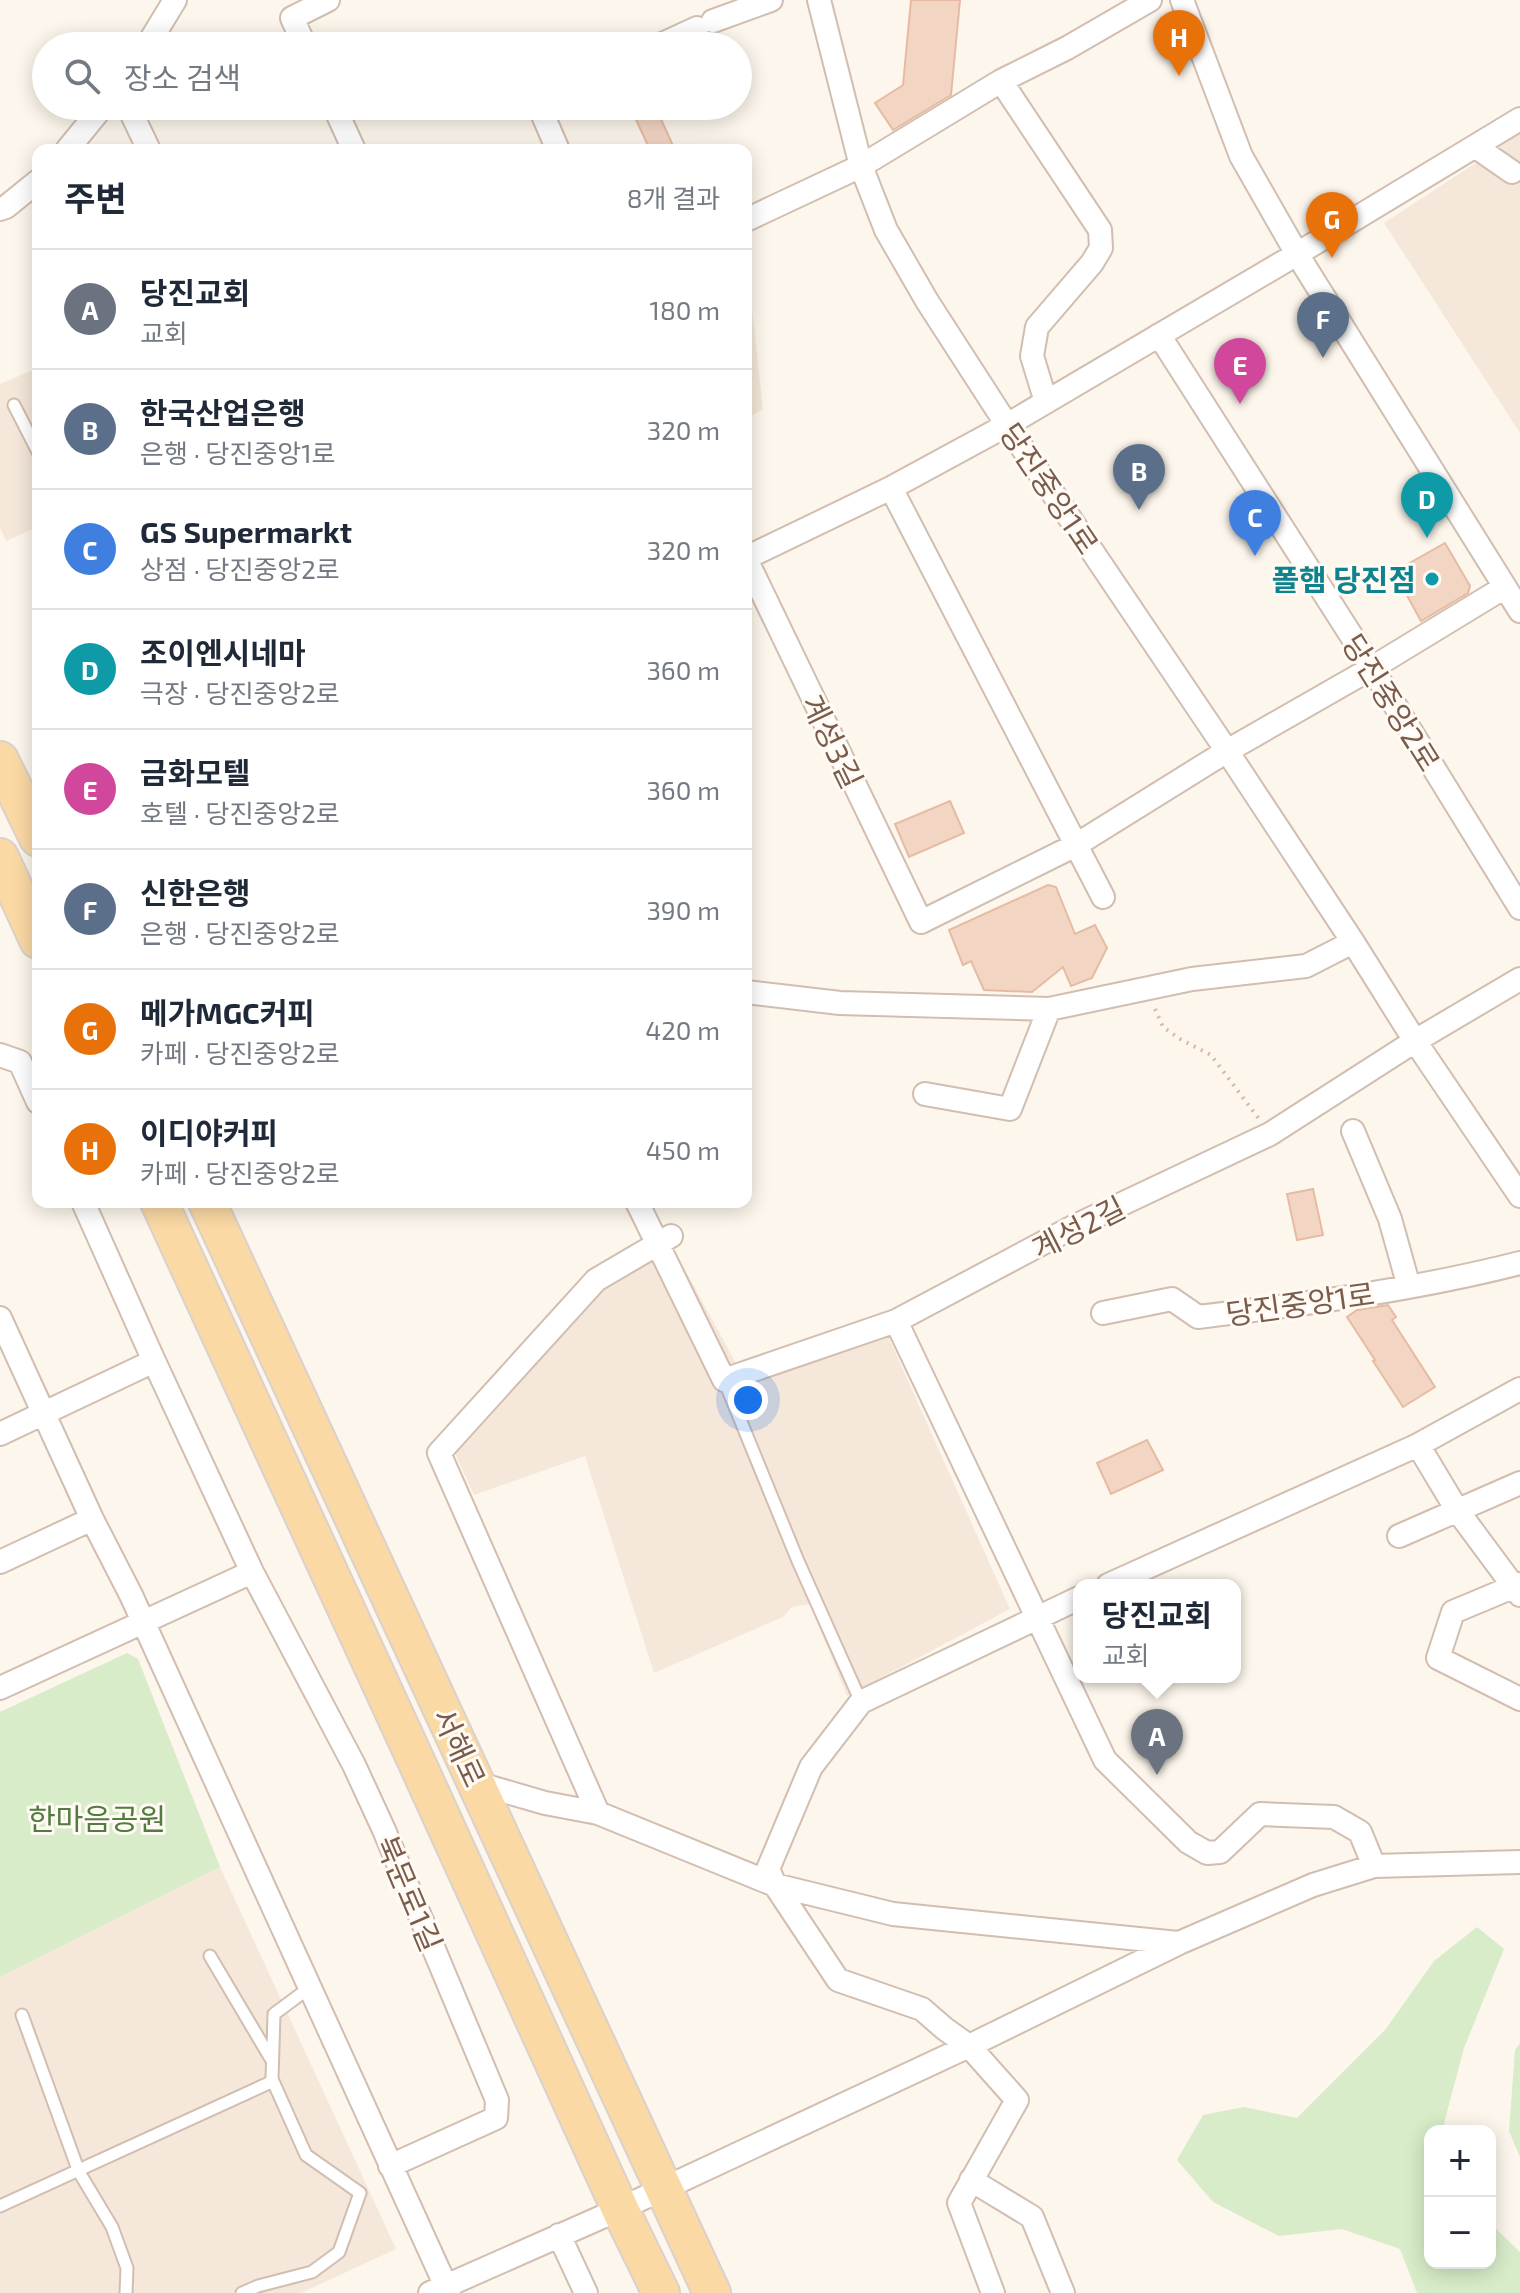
<!DOCTYPE html>
<html lang="ko">
<meta charset="utf-8">
<style>
:root{--surface:#fff;--page:#f2f2f3;--text:#1f2937;--muted:#747a83;--line:#e0e1e3;--accent:#1a73e8}
body{margin:0;font-family:"Exo 2","Noto Sans KR",sans-serif;background:var(--page);color:var(--text)}
.controls{position:absolute;right:24px;bottom:24px;display:grid;overflow:hidden;border-radius:16px;box-shadow:0 4px 20px #0003}
.controls button{width:72px;height:72px;display:grid;place-items:center;padding:0;border:0;border-bottom:2px solid var(--line);background:var(--surface);color:var(--text);font:40px sans-serif}
.you{position:absolute;left:748px;top:1400px;width:28px;height:28px;margin:-20px;border:6px solid #fff;border-radius:50%;background:#1a73e8;box-shadow:0 0 0 12px #1a73e833}
.badge{display:grid;place-items:center;width:52px;height:52px;border-radius:50%;background:var(--accent);color:#fff;font-size:26px;font-weight:700}
.pin{position:absolute;translate:-50% -66px;filter:drop-shadow(0 2px 4px #0008)}
.pin::after{content:'';position:absolute;top:42px;width:28px;height:24px;background:inherit;clip-path:polygon(0 0,100% 0,50% 100%)}
.popup{position:absolute;left:1073px;top:1579px;width:168px;height:104px;box-sizing:border-box;display:grid;place-content:center;border-radius:16px;background:var(--surface);filter:drop-shadow(0 2px 6px #0005);font-size:26px;white-space:nowrap;color:var(--muted)}
.popup b{font-size:30px;color:var(--text)}
.popup::after{content:'';position:absolute;left:50%;top:100%;margin-left:-16px;border:16px solid transparent;border-top-color:var(--surface)}
.list{margin:0;padding:0;list-style:none}
h2{display:flex;justify-content:space-between;align-items:center;height:104px;margin:0;padding:0 32px;font-size:34px}
h2 small{font-size:26px;font-weight:400;color:var(--muted)}
.list li{display:grid;grid-template-columns:52px 1fr auto;gap:24px;align-items:center;box-sizing:border-box;height:120px;padding:0 32px;border-top:2px solid var(--line)}
.list b{display:block;font-size:30px;white-space:nowrap}
.list p{margin:0;font-size:26px;white-space:nowrap;color:var(--muted)}
.list em{font-size:26px;font-style:normal;color:var(--muted)}
.icon{flex:none;width:44px;height:44px;fill:none;stroke:currentColor;stroke-width:2;stroke-linecap:round;stroke-linejoin:round}
.map{position:relative;flex:none;width:1520px;height:2293px;overflow:hidden}
.search{position:absolute;background:var(--surface);box-shadow:0 4px 20px #0003;left:32px;top:32px;width:720px;height:88px;display:flex;align-items:center;gap:20px;box-sizing:border-box;padding:0 28px;border-radius:44px;color:var(--muted);font-size:30px}
.panel{position:absolute;background:var(--surface);box-shadow:0 4px 20px #0003;left:32px;top:144px;width:720px;height:1064px;border-radius:16px}
.map>svg:first-child{display:block}
</style>
<div class="map">
<svg width="1520" height="2293" viewBox="0 0 1520 2293">
<rect width="100%" height="100%" fill="#fdf6ec"/>
<path fill="#f5e8da" d="M1520,134V433L1384,223Z
M746,272L748,273L763,409L746,419Z
M35,369L38,375V527L6,541L0,528V384Z
M672,1246L748,1385L888,1336L1010,1609L847,1696L810,1604L792,1607L783,1617L654,1673L585,1456L474,1495L452,1447L602,1285Z
M220,1867L396,2249L301,2293H0V1977Z"/>
<path fill="#d8ecc9" d="M127,1653L138,1659L220,1867L0,1977V1712Z
M1477,1927L1504,1949L1464,2048L1442,2131H1430V2263H1490V2223L1520,2252V2293H1417L1400,2249L1342,2229L1279,2236L1213,2202L1177,2160L1203,2115L1244,2107L1297,2118L1385,2030L1434,1961Z
M1520,2043V2157L1509,2131L1515,2050Z"/>
<path fill="#f3d5c3" stroke="#e6bba3" stroke-width="2" d="M911,0H960L951,95L893,130L875,103L903,85Z
M643,106H655L675,150H650L632,111Z
M1445,543L1470,586L1468,593L1421,621L1394,572Z
M950,801L964,833L909,857L895,824Z
M1048,885L1056,887L1075,934L1095,925L1107,948L1092,978L1071,986L1063,967L1032,992L984,990L971,961L963,965L949,930Z
M1313,1189L1323,1235L1297,1240L1287,1194Z
M1388,1305L1396,1317L1392,1320L1435,1387L1403,1407L1373,1361L1375,1360L1347,1317L1357,1310Z
M1147,1440L1163,1470L1111,1494L1097,1463Z"/>
<g fill="none" stroke-linecap="round" stroke-linejoin="round">
<defs>
<path id="service" d="M14,405L38,452
M724,1380L798,1561L861,1702
M210,1956L271,2059
M22,2015L79,2172L112,2227L127,2268L126,2293
M0,2206L269,2083L272,2079L274,2014L309,1988
M242,2293L258,2286L312,2272L339,2252L360,2193L306,2155L272,2079"/>
<path id="minor" d="M819,0L861,166L886,230L927,301L1007,425L1227,751L1353,942L1415,1041L1520,1196
M1182,0L1241,156L1297,254L1520,611
M713,21L771,0
M147,46L175,0
M305,46L292,18L328,0
M658,46L697,28
M1001,81L1100,230L1101,248L1092,263L1037,327L1032,356L1046,402
M128,106L149,150
M334,106L354,150
M539,106L558,150
M1476,147L1512,172
M67,150L103,106
M0,209L6,207L38,181
M746,220L861,166L1001,81L1067,48L1150,0
M1159,335L1372,668L1520,908
M891,488L1103,897
M746,558L891,488L1007,425L1297,254L1520,119
M746,559L921,922L1076,845L1227,751L1372,668L1505,587
M746,992L840,1003L1049,1009
M0,1055L20,1062L38,1102
M925,1094L1010,1109L1049,1009L1192,979L1306,966L1353,942
M1353,1131L1390,1219L1409,1287
M637,1202L724,1380L896,1321L1073,1227L1270,1134L1415,1041L1520,979
M1103,1313L1172,1299L1198,1317C1306,1304 1414,1290 1520,1263
M0,1318L92,1519L131,1595L449,2293
M154,1361L252,1572L354,1765L384,1830L497,2100L496,2118L390,2166
M0,1434L154,1361L83,1202
M1418,1445L1457,1510L1520,1595
M1399,1536L1520,1483
M0,1562L92,1519
M1520,1584L1453,1612L1438,1658L1520,1699
M1108,1585L1418,1445L1520,1389
M0,1688L252,1572
M476,1783L545,1803L598,1813L775,1885L893,1914L1178,1943
M598,1813L439,1453L596,1280L671,1236
M1374,1866L1520,1862
M971,2180L1032,2217L1063,2293
M559,2235L586,2293
M430,2293L620,2209L969,2046L1179,1943L1313,1885L1374,1866L1360,1832L1334,1817L1260,1814L1220,1852L1207,1853L1188,1842L1105,1760L896,1321
M993,2293L959,2203L1017,2100L969,2046L945,2029L922,2009L838,1980L775,1885L768,1869L811,1767L861,1702L1079,1598"/>
<path id="primary" d="M0,760L38,838
M0,857L38,940
M159,1202L417,1763L620,2209L661,2293
M207,1202L712,2293"/>
</defs>
<use href="#service" stroke="#d1beb0" stroke-width="15"/>
<use href="#minor" stroke="#d1beb0" stroke-width="26"/>
<use href="#primary" stroke="#dad1cd" stroke-width="40"/>
<path stroke="#d9b8a5" stroke-width="4" stroke-dasharray="2 6" stroke-linecap="butt" d="M1155,1009L1163,1027L1180,1039L1211,1055L1259,1119"/>
<use href="#service" stroke="#fff" stroke-width="11"/>
<use href="#minor" stroke="#fff" stroke-width="22"/>
<use href="#primary" stroke="#fbd9a5" stroke-width="36"/>
</g>
<circle fill="#0f9aa8" stroke="#fffaf3" stroke-width="3" cx="1432" cy="579" r="8"/>
<g text-anchor="middle" dominant-baseline="central" stroke-width="6" stroke-linejoin="round" paint-order="stroke">
<g font-size="30" fill="#7a5c4d" stroke="#fffaf3">
<text transform="translate(1050 488) rotate(56)">당진중앙1로</text>
<text transform="translate(1392 702) rotate(58)">당진중앙2로</text>
<text transform="translate(833 741) rotate(64)">계성3길</text>
<text transform="translate(1078 1227) rotate(-27)">계성2길</text>
<text transform="translate(1300 1303) rotate(-8)">당진중앙1로</text>
<text transform="translate(460 1747) rotate(65)">서해로</text>
<text transform="translate(410 1893) rotate(67)">북문로1길</text>
</g>
<g font-size="30" font-weight="bold" fill="#0d838f" stroke="#fffaf3" text-anchor="end">
<text x="1416" y="579">폴햄 당진점</text>
</g>
<g font-size="30" fill="#537a41" stroke="#fffaf3">
<text x="97" y="1818">한마음공원</text>
</g>
</g>
</svg>
<div class="controls">
<button>+</button>
<button>−</button>
</div>
<div class="you"></div>
<div class="pin badge" style="left:1157px;top:1775px;background:#6b7280">A</div>
<div class="popup"><b>당진교회</b>교회</div>
<div class="pin badge" style="left:1139px;top:510px;background:#5c6f8a">B</div>
<div class="pin badge" style="left:1255px;top:556px;background:#3f7fe0">C</div>
<div class="pin badge" style="left:1427px;top:538px;background:#0f9aa8">D</div>
<div class="pin badge" style="left:1240px;top:404px;background:#d1479c">E</div>
<div class="pin badge" style="left:1323px;top:358px;background:#5c6f8a">F</div>
<div class="pin badge" style="left:1332px;top:258px;background:#e8710a">G</div>
<div class="pin badge" style="left:1179px;top:76px;background:#e8710a">H</div>
<div class="search"><svg class="icon" aria-label="search" viewBox="0 0 24 24"><circle cx="10" cy="10" r="6"/><path d="M15 15l6 6"/></svg>장소 검색</div>
<section class="panel">
<h2>주변<small>8개 결과</small></h2>
<ul class="list">
<li><span class="badge" style="background:#6b7280">A</span><div><b>당진교회</b><p>교회</p></div><em>180 m</em></li>
<li><span class="badge" style="background:#5c6f8a">B</span><div><b>한국산업은행</b><p>은행 · 당진중앙1로</p></div><em>320 m</em></li>
<li><span class="badge" style="background:#3f7fe0">C</span><div><b>GS Supermarkt</b><p>상점 · 당진중앙2로</p></div><em>320 m</em></li>
<li><span class="badge" style="background:#0f9aa8">D</span><div><b>조이엔시네마</b><p>극장 · 당진중앙2로</p></div><em>360 m</em></li>
<li><span class="badge" style="background:#d1479c">E</span><div><b>금화모텔</b><p>호텔 · 당진중앙2로</p></div><em>360 m</em></li>
<li><span class="badge" style="background:#5c6f8a">F</span><div><b>신한은행</b><p>은행 · 당진중앙2로</p></div><em>390 m</em></li>
<li><span class="badge" style="background:#e8710a">G</span><div><b>메가MGC커피</b><p>카페 · 당진중앙2로</p></div><em>420 m</em></li>
<li><span class="badge" style="background:#e8710a">H</span><div><b>이디야커피</b><p>카페 · 당진중앙2로</p></div><em>450 m</em></li>
</ul>
</section>
</div>
